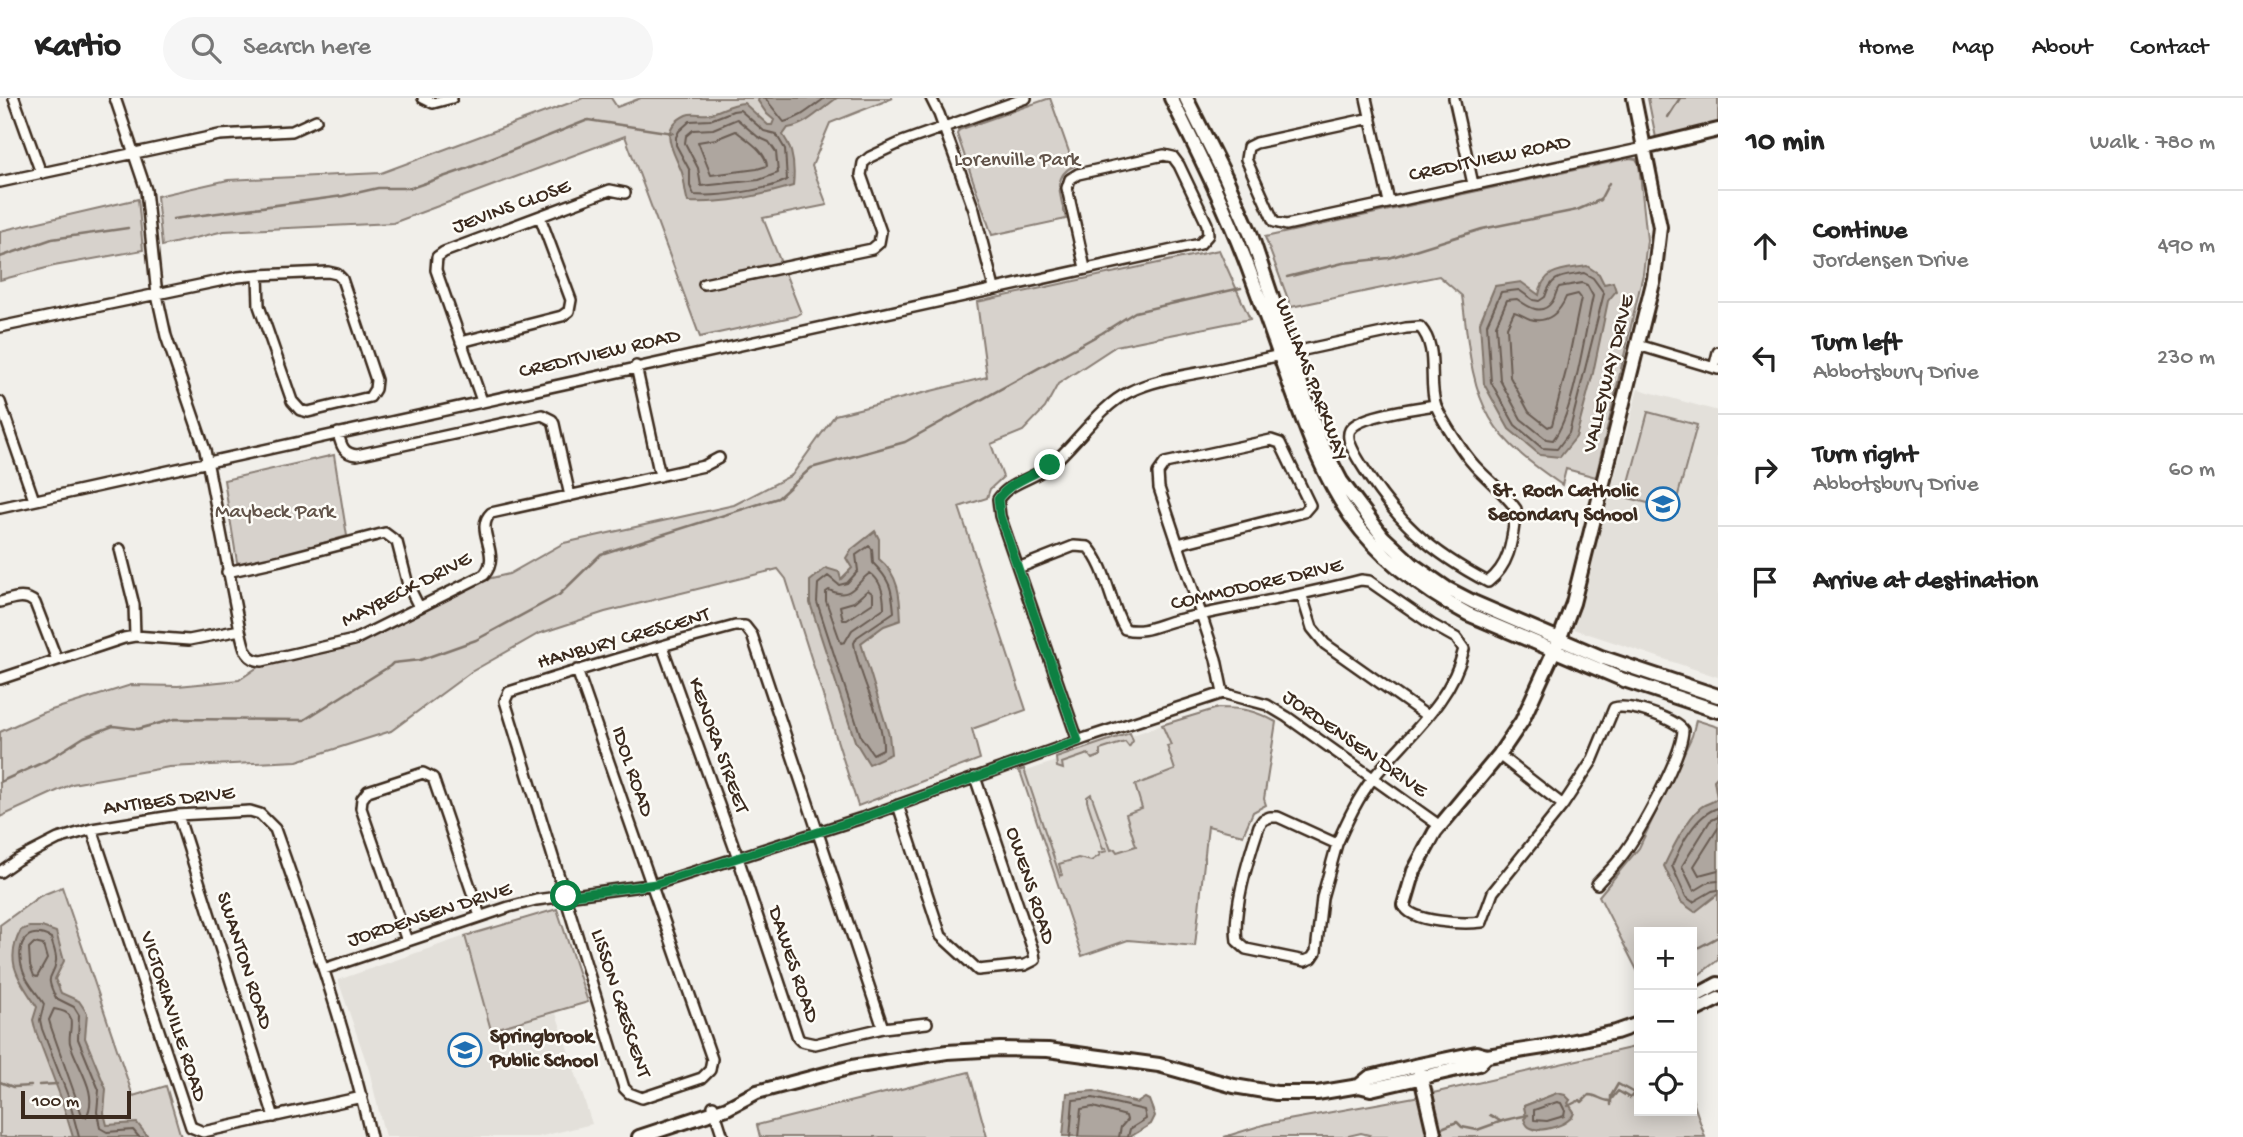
<!DOCTYPE html>
<meta charset="utf-8">
<style>
:root{--surface:#fff;--page:#f6f6f6;--text:#222;--muted:#767676;--line:#e0e0e0}
body{margin:0;font-family:"Gochi Hand",sans-serif;background:var(--page);color:var(--text)}
.controls{position:absolute;right:21px;bottom:21px;display:grid;overflow:hidden;border-radius:0px;box-shadow:0 4px 18px #0003}
.controls button{width:63px;height:63px;display:grid;place-items:center;padding:0;border:0;border-bottom:2px solid var(--line);background:var(--surface);color:var(--text);font:35px sans-serif}
.scale{position:absolute;left:21px;bottom:18px;width:110px;box-sizing:border-box;padding-left:7px;border:4px solid #3b2a1e;border-top:0;font-size:19px;line-height:24px;white-space:nowrap;color:#3b2a1e;-webkit-text-stroke:5px #fdfcf7;paint-order:stroke}
.stop{position:absolute;width:21px;height:21px;margin:-16px;border:5px solid #0b8043;border-radius:50%;background:#fff}
.stop.end{background:#0b8043;border-color:#fff;box-shadow:0 2px 7px #0008}
.list{margin:0;padding:0;list-style:none}
h2{display:flex;justify-content:space-between;align-items:center;height:91px;margin:0;padding:0 28px;font-size:30px}
h2 small{font-size:23px;font-weight:400;color:var(--muted)}
.list li{display:grid;grid-template-columns:46px 1fr auto;gap:21px;align-items:center;box-sizing:border-box;height:112px;padding:0 28px;border-top:2px solid var(--line)}
.list b{display:block;font-size:26px;white-space:nowrap}
.list p{margin:0;font-size:23px;white-space:nowrap;color:var(--muted)}
.list em{font-size:23px;font-style:normal;color:var(--muted)}
.icon{flex:none;width:38px;height:38px;fill:none;stroke:currentColor;stroke-width:2;stroke-linecap:round;stroke-linejoin:round}
.map{position:relative;flex:none;width:1718px;height:1039px;overflow:hidden}
header{display:flex;align-items:center;gap:42px;box-sizing:border-box;height:98px;padding:0 35px;background:var(--surface);border-bottom:2px solid var(--line)}
header strong{font-size:33px}
nav{display:flex;gap:38px;margin-inline-start:auto;font-size:24px}
.search{width:490px;height:63px;background:var(--page);display:flex;align-items:center;gap:18px;box-sizing:border-box;padding:0 24px;border-radius:38px;color:var(--muted);font-size:26px}
main{display:flex}
aside{flex:1;background:var(--surface)}
.map>svg:first-child{display:block}
</style>
<header>
<strong>Kartio</strong>
<div class="search"><svg class="icon" aria-label="search" viewBox="0 0 24 24"><circle cx="10" cy="10" r="6"/><path d="M15 15l6 6"/></svg>Search here</div>
<nav><a>Home</a><a>Map</a><a>About</a><a>Contact</a></nav>
</header>
<main>
<div class="map">
<svg width="1718" height="1039" viewBox="0 0 1718 1039">
<rect width="100%" height="100%" fill="#f1efea"/>
<filter id="ink" filterUnits="userSpaceOnUse"><feTurbulence type="fractalNoise" baseFrequency=".0143" numOctaves="2"/><feDisplacementMap in="SourceGraphic" scale="14" xChannelSelector="R" yChannelSelector="G"/><feConvolveMatrix kernelMatrix="1 2 1 2 8 2 1 2 1" color-interpolation-filters="sRGB"/></filter>
<g filter="url(#ink)">
<path fill="#e3e0da" d="M1638,291L1718,313V579L1574,531Z
M1162,627L1208,728L1195,848L1128,842L1082,858L1021,675Z
M465,838L491,932L556,915L592,1026L538,1039H385L369,972L338,882Z"/>
<path fill="#d7d2cc" stroke="#897e75" stroke-width="2" fill-rule="evenodd" d="M583,0H611L617,9L641,0H893L830,25L812,68L827,107L763,120L801,215L796,218L700,239L625,38L393,125L224,133L162,148L157,98L228,82L381,75Z
M1050,0L1074,68C1050,78 1062,102 1066,121L992,137L957,36L959,32Z
M1648,0H1718V27L1656,40Z
M1630,60L1636,61L1639,66L1647,142L1643,176L1596,379L1566,371L1562,387C1536,369 1506,348 1490,320C1469,284 1468,238 1462,198L1439,178L1291,209L1265,139Z
M138,101L143,152L54,168L0,182V133Z
M1219,152L1250,221L1116,248L1058,286L1045,310L1023,333L991,346L1003,379L990,391L987,400L959,409L1026,612L972,631L980,661L858,708L786,481L778,471L605,514L538,536L471,574L391,633L297,663L169,669L72,686L0,719V634L42,615L131,587L178,588L239,582L258,569L351,548L487,481L509,476L564,445L734,407L792,377L835,317L987,279L977,204Z
M1648,314L1697,327L1674,412L1625,399Z
M334,357L347,438L286,456L244,466L237,464L224,382Z
M1218,610C1243,610 1254,612 1276,624L1264,701L1266,707L1253,714L1243,737L1208,728L1195,848L1128,842L1082,858L1021,676L1018,673L1024,671L1060,778L1062,777L1059,766L1078,760L1091,763L1100,757L1099,755L1107,753L1106,750L1103,751L1087,703V699L1091,696L1111,752L1115,751L1117,754L1136,748L1126,716L1142,710L1135,687L1175,672L1167,648L1171,647L1162,627Z
M1696,622L1718,629V862L1692,882V834H1639V876L1599,798L1639,750L1692,638Z
M1130,635L1133,643L1129,649L1125,644L1100,652V658L1092,661L1088,656L1062,665L1063,671L1057,669L1056,660Z
M62,789L133,998L166,988L181,1039H0V827L40,798Z
M557,811L588,904L491,932L465,838Z
M1639,948V1013H1692V1000L1705,1039H1366L1369,1037L1361,1035L1344,1039H1224L1266,1026L1420,998ZM1557,995L1570,1002L1568,1005L1574,1014L1572,1020L1536,1030L1526,1019L1524,1008Z
M969,974L987,1039H760L757,1027Z"/>
<path fill="#aea69f" stroke="#80746b" stroke-width="2" d="M759,0H837C821,11 807,27 788,30L783,37C794,52 795,70 793,88C759,98 724,106 688,104C684,93 685,80 681,72C673,52 657,31 686,17C692,14 701,17 708,16C721,13 730,6 744,5L768,27H772L774,22L767,16L758,3Z
M1587,168L1599,176L1604,186L1613,184L1616,193L1608,203L1593,275L1576,339L1560,359L1540,357L1509,331L1484,286L1480,224L1495,188L1521,184L1539,197C1543,170 1563,172 1587,168Z
M875,433L879,441V461C899,477 900,498 901,522L884,528L861,545L889,637L891,656L869,666L855,643L810,505V483L826,470L839,474L841,481L852,470L846,460L851,452Z
M1718,678V796L1695,814L1681,804L1664,768C1672,751 1685,724 1699,711C1704,705 1712,706 1717,700L1714,682Z
M29,829H42L56,834L64,863L55,881L61,895L79,903L87,915L85,940L106,991L104,1015L107,1027L137,1025L148,1039H73L61,1000L36,934L33,922L37,909C20,882 3,865 21,832Z
M1094,993L1137,1005L1145,1000L1149,1002L1155,1018L1151,1026L1130,1039L1063,1038L1067,995Z
M1557,995L1565,997L1570,1002L1568,1005L1574,1014C1571,1027 1541,1035 1531,1030C1526,1028 1526,1025 1524,1021L1526,1019L1524,1008Z"/>
<g fill="none" stroke-linecap="round" stroke-linejoin="round">
<path stroke="#695c52" stroke-width="2" d="M765,0L784,24C801,20 811,10 825,0
M740,12L764,33L776,36L785,51L787,82C765,93 718,99 694,97L690,88V73L676,47V39L679,33L690,23L710,22L733,13Z
M737,21L758,39L769,44L776,54L778,75L759,82L701,88L698,70L685,45L686,38L693,32L713,31Z
M736,33C747,42 766,53 767,68L757,71L711,77L698,44L716,41Z
M1584,175L1593,180L1604,195L1569,335L1557,351L1542,350L1515,327L1491,284L1487,226L1501,194L1519,192L1533,202L1539,203L1545,199C1552,176 1563,179 1584,175Z
M1582,185L1587,187L1593,198C1585,233 1574,316 1553,342L1546,341L1521,321L1500,282L1496,227L1507,202L1517,201C1527,208 1541,219 1552,204C1556,199 1555,194 1559,189Z
M1578,196L1581,200L1567,269L1552,327L1548,329L1529,314L1510,279L1507,229L1514,214C1519,215 1524,219 1530,221C1548,226 1560,214 1566,199Z
M869,448L872,451L873,465C890,482 892,490 894,514L857,539L854,545C858,579 884,619 883,651L873,656L861,639L817,504L818,486L828,478L839,487L847,485L858,473L856,457Z
M870,475C882,483 884,497 884,510L852,532L845,544L841,545L826,503V494L829,492C852,503 855,485 870,475Z
M868,492L873,496V505L847,522H843L840,508L854,504Z
M1718,710C1696,716 1680,748 1672,768L1686,799L1693,804L1712,793L1718,792
M1718,719L1710,723L1682,768L1694,793L1709,784L1718,783
M1718,730L1694,768L1699,777L1718,772
M34,845L43,847L47,861L37,879L34,878L30,867L29,850Z
M54,911C58,912 66,913 69,917C74,924 68,937 70,945C76,968 100,995 86,1019L82,1017L51,929L49,922Z
M1557,1004L1561,1005L1565,1013L1564,1018L1547,1023L1534,1022V1012Z
M79,1039L68,998L42,931L40,922L44,906C37,895 27,885 23,873C15,850 24,826 51,840C52,846 57,856 56,863C54,882 43,874 56,900L74,909L79,917L78,941L99,992L97,1014L100,1030L107,1034L133,1032L139,1039
M1070,1039L1073,1002L1093,1000L1144,1012L1146,1021L1130,1031L1128,1039
M1078,1039L1081,1011L1093,1009L1126,1018L1127,1022L1121,1029L1119,1039"/>
<path stroke="#80746b" stroke-width="2.5" d="M1668,19L1680,0
M173,121L343,98L378,90H411L466,71L588,22L673,35
M0,159L52,141L128,130
M1287,179L1343,165L1389,160L1482,131L1577,112L1600,102L1609,85
M0,684L46,663L84,639L113,628L138,631L175,621L304,622L390,568L393,565L420,562L476,542L559,497L601,456L778,400L811,370L905,344L1102,235L1135,214L1241,190
M1692,853L1718,839
M0,984L13,989L31,988
M39,987L57,986
M1611,1007V998L1618,986L1634,995
M1568,1008L1580,1002L1582,1004L1589,997C1598,997 1601,1003 1610,1003L1618,993L1630,1000L1639,989
M1490,1017L1500,1023
M1439,1031L1457,1024L1462,1029L1477,1032L1505,1022L1528,1017
M1423,1039L1430,1036"/>
<defs>
<path id="street" d="M14,0L41,75
M115,0L146,92L157,197L166,238L205,352L240,532C244,547 244,562 262,563L354,542L484,477C503,456 473,432 491,415L704,368L719,360
M423,0L433,5L452,0
M931,0L939,16L974,112L994,190
M1366,0L1389,104
M1454,0L1473,86
M1371,20L1256,45L1248,49L1246,61L1274,124L1286,127L1644,50
M0,84L219,37L292,33L316,22
M704,186L872,151L879,145L881,134L861,77L863,65L870,59L902,44L1026,0
M0,229L238,179L258,177L328,174L337,176L342,181L376,282L375,291L370,299L308,314L300,312L292,303L259,208L258,177
M461,244L562,218L569,213L571,202L540,119
M1638,247L1718,271
M636,268L660,378
M1714,270L1718,254
M482,303L436,172L437,159L444,154L610,92L625,95
M0,304L34,402
M338,335C341,347 343,356 357,357L542,317L552,322L554,326L570,398
M0,410L1200,146L1208,137L1207,126L1179,67L1173,59L1164,57L1078,76L1070,81L1067,90L1085,170
M1178,446L1304,414L1310,407L1280,345L1271,342L1165,365L1158,375L1159,390L1216,561L1223,595
M120,451L134,507L135,538
M1018,470L1074,448L1088,449C1108,471 1109,506 1125,531C1144,536 1159,526 1177,522C1238,508 1300,498 1361,482L1369,483L1431,526L1456,540L1464,551C1451,605 1407,638 1374,679C1358,699 1347,723 1337,746
M227,474L281,462L385,435L397,444L408,487L419,509
M1302,498L1312,530L1325,546L1427,618
M0,504C12,501 25,495 35,505L57,562
M662,548L738,760L798,940L801,943L815,946L883,930L927,925
M577,572L712,961L710,972L702,980L642,1000L629,995L624,990L505,603L509,594C584,570 659,548 735,528H745L752,537L883,930
M0,581L124,540L135,538L189,542L240,532
M1078,643L1000,418L998,401C1011,383 1034,381 1051,367C1076,346 1100,308 1129,294C1157,280 1192,277 1223,270C1284,256 1345,243 1406,230L1420,229C1440,251 1427,283 1436,308C1443,324 1463,355 1475,368C1489,383 1504,394 1516,411C1512,440 1512,465 1488,484C1430,454 1395,422 1361,366C1356,358 1345,341 1350,332C1358,317 1418,310 1435,307
M1499,657L1563,707
M898,707L941,838L978,872L1025,867L1035,862L1034,855L975,679
M178,717L274,1019
M1270,719H1278L1337,746L1322,800L1316,854L1312,860L1305,863L1246,851L1237,843C1232,812 1249,758 1259,728L1263,722Z
M92,731L191,1029L203,1034L362,999
M0,774L17,762L58,741L92,731L178,717L250,713L260,716L275,731C311,833 347,934 371,1039
M1404,807C1410,825 1465,826 1482,824L1493,794L1563,707L1592,663L1614,610C1627,605 1674,620 1683,632C1682,659 1640,734 1622,758C1615,768 1605,777 1597,786
M407,843L361,710L362,701L368,693L423,675L433,680L480,818
M324,871L509,809L536,802L656,786L862,720L1086,640L1223,595L1267,607L1287,619L1440,728
M713,1008L723,1039"/>
<path id="secondary" d="M1171,0C1199,56 1226,111 1248,169C1262,207 1276,246 1289,284C1306,331 1322,377 1351,419C1381,461 1423,492 1468,516L1624,582L1718,613
M1186,0L1225,78L1251,137L1320,343L1341,383L1383,439L1413,467L1446,490L1473,504L1601,559L1718,598
M1644,50L1718,32
M1404,807L1414,773L1435,734L1499,657L1522,623L1559,542L1573,505L1654,181L1660,129L1634,0
M1692,900L1718,886
M1692,914L1718,901
M1420,975L1435,1039
M1359,988L1370,979L1419,967L1476,955L1487,958L1550,948L1616,934L1639,926
M639,1039L727,1010L757,994L852,969L947,954L1000,951L1048,952L1159,967L1234,988L1276,995H1317L1359,988L1371,991L1479,966L1487,958"/>
</defs>
<use href="#street" stroke="#3b2a1e" stroke-width="14"/>
<use href="#secondary" stroke="#3b2a1e" stroke-width="18"/>
<use href="#street" stroke="#fdfcf7" stroke-width="9"/>
<use href="#secondary" stroke="#fdfcf7" stroke-width="12"/>
</g>
</g>
<g fill="none" stroke-linecap="round" stroke-linejoin="round" filter="url(#ink)">
<path stroke="#0b8043" stroke-width="9" d="M566,798L656,786L862,720L1078,643L1000,418L998,401C1010,384 1032,378 1050,367"/>
</g>
<defs>
<symbol id="school-ring" viewBox="-11 -11 22 22"><circle r="9.5" fill="#fdfcf7" stroke="#1f6fb2" stroke-width="1.5"/><path d="M0-5L7-2L0 1L-7-2ZM-4 1L0 2.5L4 1V4Q0 6-4 4Z" fill="#1f6fb2"/></symbol>
</defs>
<g fill-rule="evenodd">
<use href="#school-ring" x="1644" y="387" width="38" height="38"/>
<use href="#school-ring" x="446" y="933" width="38" height="38"/>
</g>
<g text-anchor="middle" dominant-baseline="central" stroke-width="5" stroke-linejoin="round" paint-order="stroke">
<g font-size="21" fill="#3b2a1e" stroke="#fdfcf7">
<text transform="translate(1490 62) rotate(-12)">CREDITVIEW ROAD</text>
<text transform="translate(512 110) rotate(-20)">JEVINS CLOSE</text>
<text transform="translate(600 257) rotate(-13)">CREDITVIEW ROAD</text>
<text transform="translate(1610 276) rotate(-76)">VALLEYWAY DRIVE</text>
<text transform="translate(1310 282) rotate(69)">WILLIAMS PARKWAY</text>
<text transform="translate(1257 488) rotate(-13)">COMMODORE DRIVE</text>
<text transform="translate(407 493) rotate(-27)">MAYBECK DRIVE</text>
<text transform="translate(624 542) rotate(-16)">HANBURY CRESCENT</text>
<text transform="translate(1354 647) rotate(35)">JORDENSEN DRIVE</text>
<text transform="translate(717 648) rotate(70)">KENORA STREET</text>
<text transform="translate(631 674) rotate(71)">IDOL ROAD</text>
<text transform="translate(169 704) rotate(-7)">ANTIBES DRIVE</text>
<text transform="translate(1029 788) rotate(72)">OWENS ROAD</text>
<text transform="translate(430 818) rotate(-18)">JORDENSEN DRIVE</text>
<text transform="translate(243 863) rotate(72)">SWANTON ROAD</text>
<text transform="translate(792 867) rotate(71)">DAWES ROAD</text>
<text transform="translate(619 906) rotate(72)">LISSON CRESCENT</text>
<text transform="translate(172 919) rotate(72)">VICTORIAVILLE ROAD</text>
</g>
<g font-size="21" fill="#62544a" stroke="#fdfcf7">
<text x="1017" y="63">Lorenville Park</text>
<text x="275" y="415">Maybeck Park</text>
</g>
<g font-size="21" font-weight="bold" fill="#3b2a1e" stroke="#fdfcf7" text-anchor="end">
<text x="1638" y="394">St. Roch Catholic<tspan x="1638" dy="24">Secondary School</tspan></text>
<text x="490" y="940" text-anchor="start">Springbrook<tspan x="490" dy="24">Public School</tspan></text>
</g>
</g>
</svg>
<div class="controls">
<button>+</button>
<button>−</button>
<button><svg class="icon" aria-label="locate" viewBox="0 0 24 24"><circle cx="12" cy="12" r="6"/><path d="M12 2v4M12 18v4M2 12h4M18 12h4"/></svg></button>
</div>
<div class="scale">100 m</div>
<div class="stop" style="left:566px;top:798px"></div>
<div class="stop end" style="left:1050px;top:367px"></div>
</div>
<aside>
<h2>10 min<small>Walk · 780 m</small></h2>
<ul class="list">
<li><svg class="icon" aria-label="ahead" viewBox="0 0 24 24"><path d="M12 20V5M6 11l6-6 6 6"/></svg><div><b>Continue</b><p>Jordensen Drive</p></div><em>490 m</em></li>
<li><svg class="icon" aria-label="left" viewBox="0 0 24 24"><path d="M17 20v-9H6M10 6l-5 5 5 5"/></svg><div><b>Turn left</b><p>Abbotsbury Drive</p></div><em>230 m</em></li>
<li><svg class="icon" aria-label="right" viewBox="0 0 24 24"><path d="M7 20v-9h11M14 6l5 5-5 5"/></svg><div><b>Turn right</b><p>Abbotsbury Drive</p></div><em>60 m</em></li>
<li><svg class="icon" aria-label="arrive" viewBox="0 0 24 24"><path d="M6 21V4h12l-3 4 3 4H6"/></svg><div><b>Arrive at destination</b></div></li>
</ul>
</aside>
</main>
